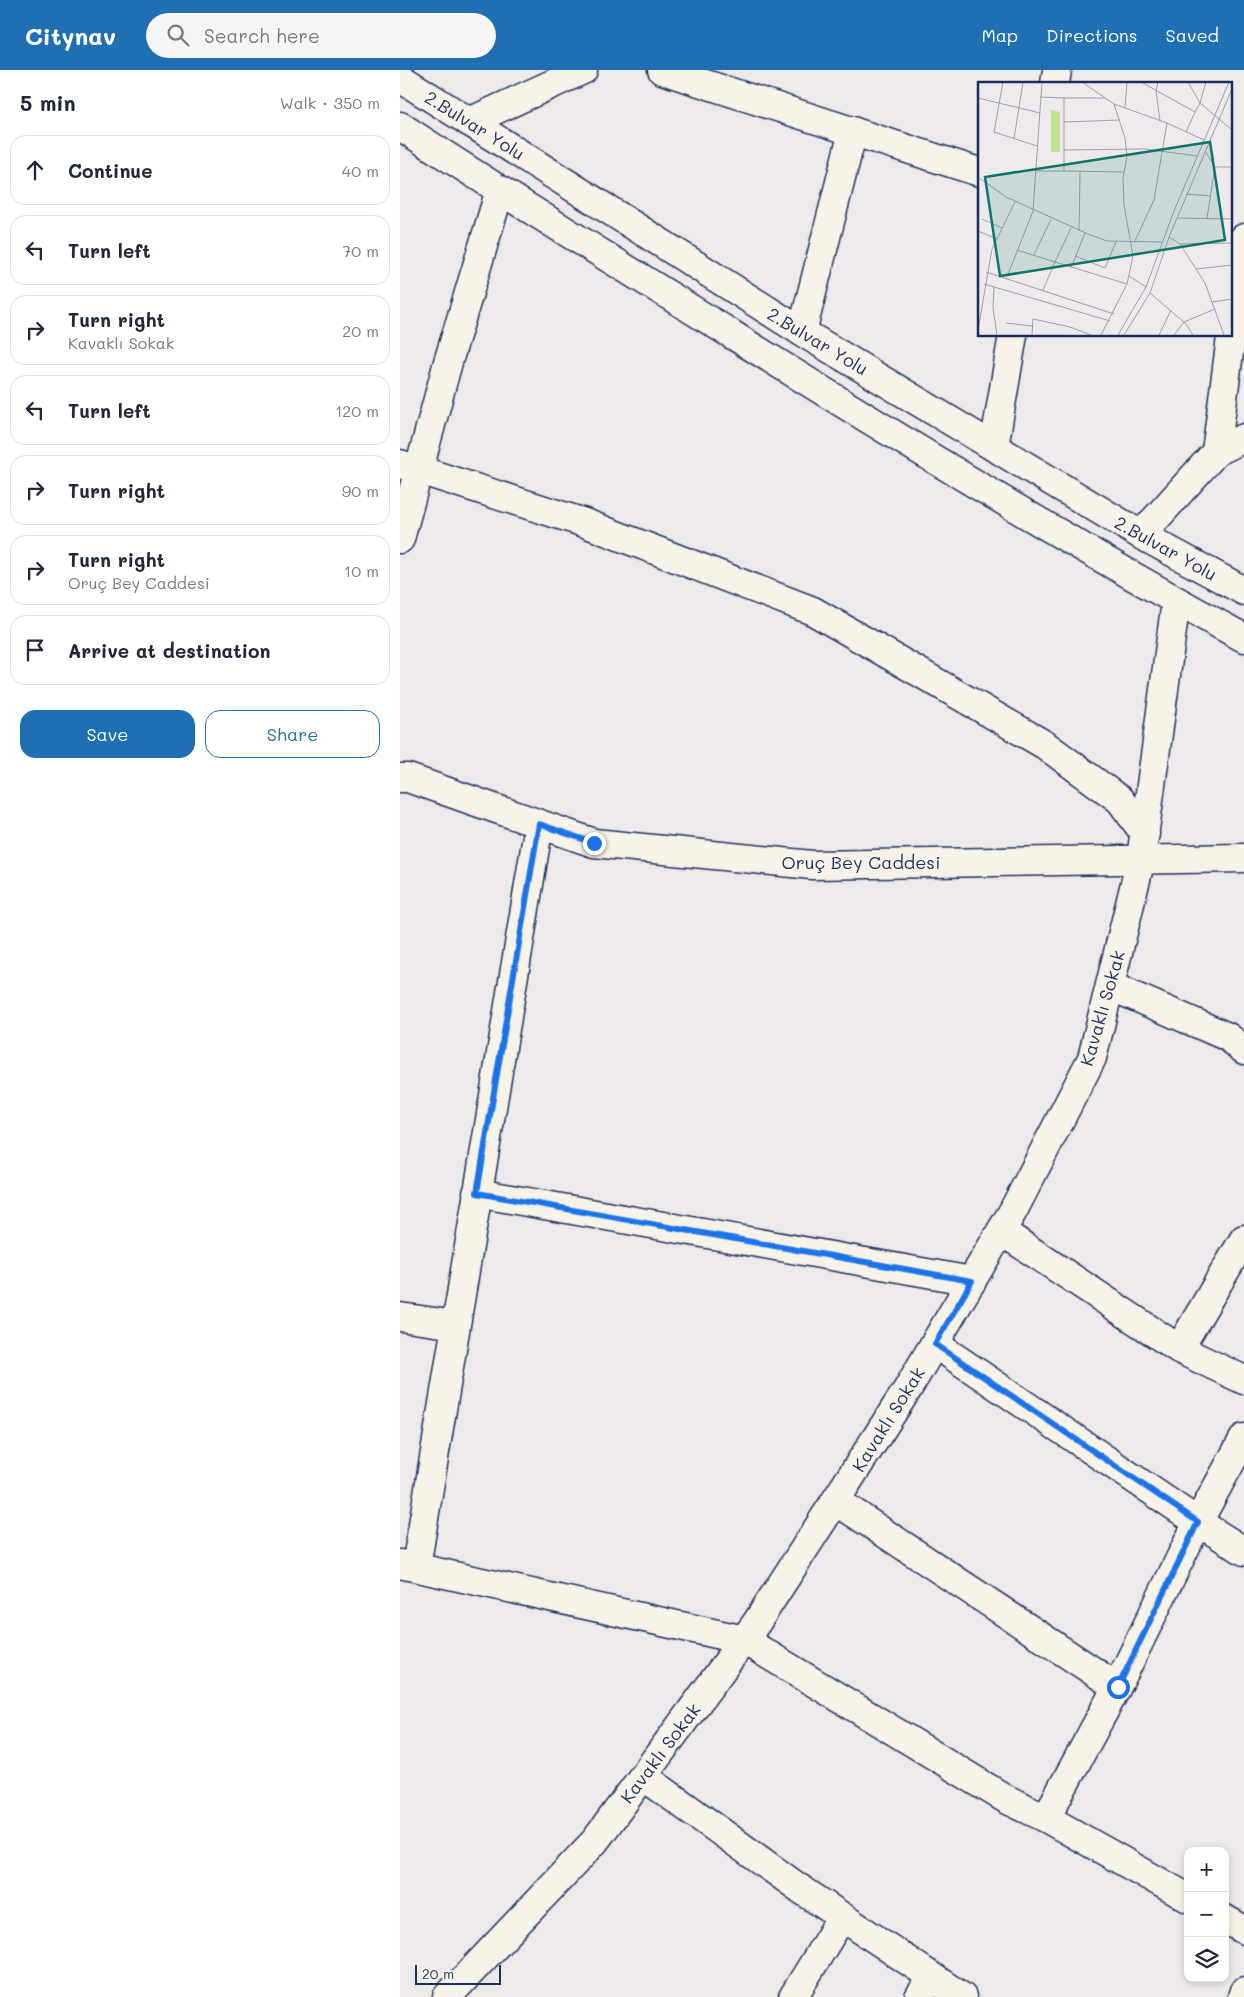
<!DOCTYPE html>
<meta charset="utf-8">
<style>
:root{--surface:#fff;--page:#f6f6f7;--text:#1f2937;--muted:#747a83;--line:#e0e1e3;--accent:#1f6fb2}
body{margin:0;font-family:Mali,sans-serif;background:var(--page);color:var(--text)}
.controls{position:absolute;right:15px;bottom:15px;display:grid;overflow:hidden;border-radius:10px;box-shadow:0 2px 8px #0003}
.controls button{width:45px;height:45px;display:grid;place-items:center;padding:0;border:0;border-bottom:1px solid var(--line);background:var(--surface);color:var(--text);font:25px sans-serif}
.scale{position:absolute;left:15px;bottom:12px;width:86px;box-sizing:border-box;padding-left:5px;border:2px solid #1b2f5e;border-top:0;font-size:14px;line-height:18px;white-space:nowrap;color:#1b2f5e;-webkit-text-stroke:4px #f7f3e8;paint-order:stroke}
.stop{position:absolute;width:15px;height:15px;margin:-11px;border:4px solid #1a73e8;border-radius:50%;background:#fff}
.stop.end{background:#1a73e8;border-color:#fff;box-shadow:0 1px 5px #0008}
.list{margin:0;padding:0;list-style:none}
h2{display:flex;justify-content:space-between;align-items:center;height:65px;margin:0;padding:0 20px;font-size:21px}
h2 small{font-size:16px;font-weight:400;color:var(--muted)}
.list li{display:grid;grid-template-columns:32px 1fr auto;gap:15px;align-items:center;box-sizing:border-box;height:70px;margin:0 10px 10px;padding:0 10px;border:1px solid var(--line);border-radius:15px}
.list b{display:block;font-size:19px;white-space:nowrap}
.list p{margin:0;font-size:16px;white-space:nowrap;color:var(--muted)}
.list em{font-size:16px;font-style:normal;color:var(--muted)}
.actions{display:flex;gap:10px;padding:15px 20px}
.actions a{flex:1;padding:11px 0;border:1px solid var(--accent);border-radius:15px;text-align:center;font-size:18px;color:var(--accent)}
.actions .main{background:var(--accent);color:#fff}
.icon{flex:none;width:28px;height:28px;fill:none;stroke:currentColor;stroke-width:2;stroke-linecap:round;stroke-linejoin:round}
.map{position:relative;flex:none;width:844px;height:1927px;overflow:hidden}
header{display:flex;align-items:center;gap:30px;box-sizing:border-box;height:70px;padding:0 25px;background:var(--accent);color:#fff}
header strong{font-size:24px}
nav{display:flex;gap:28px;margin-inline-start:auto;font-size:18px}
.search{width:350px;height:45px;background:var(--page);display:flex;align-items:center;gap:12px;box-sizing:border-box;padding:0 18px;border-radius:28px;color:var(--muted);font-size:19px}
main{display:flex}
aside{flex:1;background:var(--surface)}
.map>svg:first-child{display:block}
</style>
<header>
<strong>Citynav</strong>
<div class="search"><svg class="icon" aria-label="search" viewBox="0 0 24 24"><circle cx="10" cy="10" r="6"/><path d="M15 15l6 6"/></svg>Search here</div>
<nav><a>Map</a><a>Directions</a><a>Saved</a></nav>
</header>
<main>
<aside>
<h2>5 min<small>Walk · 350 m</small></h2>
<ul class="list">
<li><svg class="icon" aria-label="ahead" viewBox="0 0 24 24"><path d="M12 20V5M6 11l6-6 6 6"/></svg><div><b>Continue</b></div><em>40 m</em></li>
<li><svg class="icon" aria-label="left" viewBox="0 0 24 24"><path d="M17 20v-9H6M10 6l-5 5 5 5"/></svg><div><b>Turn left</b></div><em>70 m</em></li>
<li><svg class="icon" aria-label="right" viewBox="0 0 24 24"><path d="M7 20v-9h11M14 6l5 5-5 5"/></svg><div><b>Turn right</b><p>Kavaklı Sokak</p></div><em>20 m</em></li>
<li><svg class="icon" aria-label="left" viewBox="0 0 24 24"><path d="M17 20v-9H6M10 6l-5 5 5 5"/></svg><div><b>Turn left</b></div><em>120 m</em></li>
<li><svg class="icon" aria-label="right" viewBox="0 0 24 24"><path d="M7 20v-9h11M14 6l5 5-5 5"/></svg><div><b>Turn right</b></div><em>90 m</em></li>
<li><svg class="icon" aria-label="right" viewBox="0 0 24 24"><path d="M7 20v-9h11M14 6l5 5-5 5"/></svg><div><b>Turn right</b><p>Oruç Bey Caddesi</p></div><em>10 m</em></li>
<li><svg class="icon" aria-label="arrive" viewBox="0 0 24 24"><path d="M6 21V4h12l-3 4 3 4H6"/></svg><div><b>Arrive at destination</b></div></li>
</ul>
<div class="actions"><a class="main">Save</a><a>Share</a></div>
</aside>
<div class="map">
<svg width="844" height="1927" viewBox="0 0 844 1927">
<rect width="100%" height="100%" fill="#eee9eb"/>
<filter id="ink" filterUnits="userSpaceOnUse"><feTurbulence type="fractalNoise" baseFrequency=".02" numOctaves="2"/><feDisplacementMap in="SourceGraphic" scale="10" xChannelSelector="R" yChannelSelector="G"/><feConvolveMatrix kernelMatrix="1 2 1 2 8 2 1 2 1" color-interpolation-filters="sRGB"/></filter>
<g filter="url(#ink)">
<g fill="none" stroke-linecap="round" stroke-linejoin="round">
<defs>
<path id="minor" d="M262,0L579,102
M655,14L657,0
M69,52L183,0
M402,262L453,61
M594,377L613,265
M816,382L844,168
M0,394L185,453L413,541L645,675L720,730L745,764
M0,469L48,292L100,120
M710,916L828,967L844,980
M77,1123L572,1211
M601,1161L779,1279L844,1310
M0,1247L56,1255L139,754
M535,1274L798,1452L844,1368
M779,1279L844,1169
M436,1431L717,1617
M0,1494L344,1570L606,1729L646,1748L788,1828
M16,1497L56,1255
M243,1706L399,1818L562,1927
M646,1748L717,1617L798,1452L844,1481
M825,1849L844,1860
M393,1927L442,1847
M519,1927L532,1907
M842,1927L844,1921"/>
<path id="tertiary" d="M741,465L816,382L844,368
M47,1927L195,1771L357,1552L507,1320L613,1141L692,988L741,789L776,531"/>
<path id="secondary" d="M0,708H8L194,773L412,795L844,788"/>
<path id="primary" d="M0,8L402,262L741,465L844,521
M0,56C111,129 224,197 336,267C503,371 671,474 844,568"/>
</defs>
<use href="#minor" stroke="#1b2f5e" stroke-width="31"/>
<use href="#tertiary" stroke="#1b2f5e" stroke-width="31"/>
<use href="#secondary" stroke="#1b2f5e" stroke-width="31"/>
<use href="#primary" stroke="#1b2f5e" stroke-width="31"/>
<use href="#minor" stroke="#f7f3e8" stroke-width="28"/>
<use href="#tertiary" stroke="#f7f3e8" stroke-width="28"/>
<use href="#secondary" stroke="#f7f3e8" stroke-width="28"/>
<use href="#primary" stroke="#f7f3e8" stroke-width="28"/>
</g>
</g>
<g fill="none" stroke-linecap="round" stroke-linejoin="round" filter="url(#ink)">
<path stroke="#1a73e8" stroke-width="6" d="M194,773L139,754L77,1123L572,1211L535,1274L798,1452L718,1617"/>
</g>
<g text-anchor="middle" dominant-baseline="central" stroke-width="5" stroke-linejoin="round" paint-order="stroke">
<g font-size="18" fill="#1b2f5e" stroke="#f7f3e8">
<text transform="translate(75 55) rotate(32)">2.Bulvar Yolu</text>
<text transform="translate(418 271) rotate(31)">2.Bulvar Yolu</text>
<text transform="translate(766 478) rotate(29)">2.Bulvar Yolu</text>
<text x="461" y="792">Oruç Bey Caddesi</text>
<text transform="translate(702 938) rotate(-74)">Kavaklı Sokak</text>
<text transform="translate(488 1349) rotate(-58)">Kavaklı Sokak</text>
<text transform="translate(260 1683) rotate(-53)">Kavaklı Sokak</text>
</g>
</g>
<g transform="translate(578 12)">
<rect width="254" height="254" fill="#eee9eb"/>
<path d="M73,28L82,30V70H73Z" fill="#c2e098"/>
<path fill="none" stroke="#9a9fb3" stroke-width="1" d="M25,0L16,50L59,64M104,0L136,22L147,56L149,74L145,97L146,123L155,174L149,202L123,253M163,0L217,30L222,21L254,48M180,0L178,9L182,39M210,0L222,21M62,15L86,16M0,16L62,31M127,16H86V68L167,67L219,74M222,21L228,0M136,22L189,41M147,26L149,0M86,40L142,38M208,50L217,30M36,57L45,0M86,68V89L146,90M227,69L237,85M57,89H86M0,95L28,115L110,152L129,159L184,160M208,112L233,114M199,136L254,137M229,136L237,85H254M4,137L24,146M93,146L77,180L149,202M0,149L19,157M101,149L102,90M191,155L202,162L227,201L246,253M156,161L176,118L189,41L226,58M202,162L254,161M39,168L77,180L65,208M56,173L73,137M97,174L127,186L138,160M93,186L107,151M218,187L254,183M8,190L136,232M151,194L168,205M29,195L55,129L64,0M6,202L132,239M16,205L15,226L19,253M172,211L208,242L215,253M234,220L254,217M28,241L54,244M0,248L14,167L37,120M54,253L55,237L92,245L113,253M140,253L168,205L196,129L251,0M146,253L172,211L191,155L254,7M181,253L193,228M196,253L206,240L237,227"/>
<path fill="#0f766e" fill-opacity="0.15" stroke="#0f766e" stroke-width="2.5" d="M232,60L247,158L22,194L7,95Z"/>
<rect width="254" height="254" fill="none" stroke="#1b2f5e" stroke-width="2.5"/>
</g>
</svg>
<div class="controls">
<button>+</button>
<button>−</button>
<button><svg class="icon" aria-label="layers" viewBox="0 0 24 24"><path d="M12 4l9 5-9 5-9-5zM3 14l9 5 9-5"/></svg></button>
</div>
<div class="scale">20 m</div>
<div class="stop" style="left:718px;top:1617px"></div>
<div class="stop end" style="left:194px;top:773px"></div>
</div>
</main>
